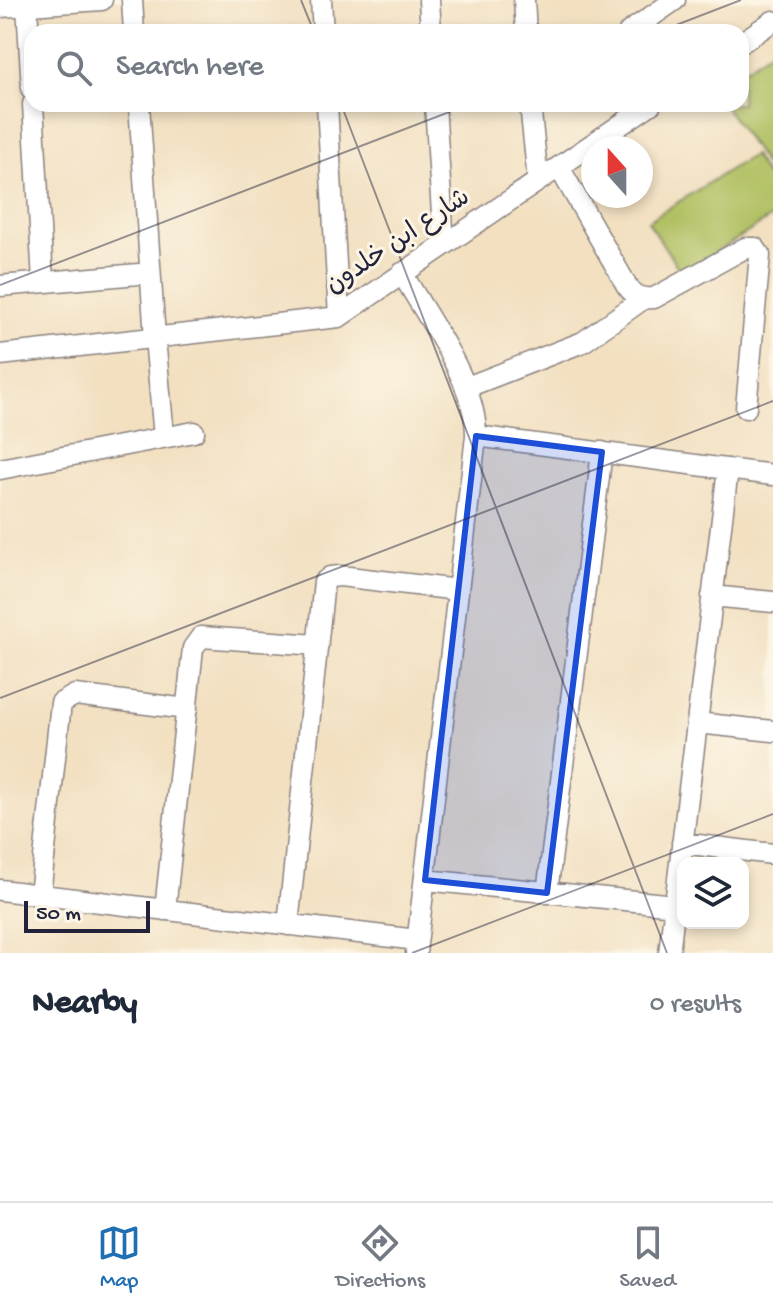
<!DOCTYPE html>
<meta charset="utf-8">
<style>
:root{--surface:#fff;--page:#f6f6f7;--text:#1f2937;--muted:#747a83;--line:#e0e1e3;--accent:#1f6fb2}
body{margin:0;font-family:"Gochi Hand","Playpen Sans Arabic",sans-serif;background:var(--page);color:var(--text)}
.controls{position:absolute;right:24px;bottom:24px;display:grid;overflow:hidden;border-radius:16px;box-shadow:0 4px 12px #0003}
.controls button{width:72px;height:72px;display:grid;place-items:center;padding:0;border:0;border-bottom:2px solid var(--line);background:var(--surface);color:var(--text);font:40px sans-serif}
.compass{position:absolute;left:581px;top:136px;width:72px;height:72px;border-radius:50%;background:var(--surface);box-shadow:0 4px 12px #0003;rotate:339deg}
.scale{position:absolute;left:24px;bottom:20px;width:126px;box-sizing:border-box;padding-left:8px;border:4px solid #22223b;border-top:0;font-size:22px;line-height:28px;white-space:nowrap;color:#22223b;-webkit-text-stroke:6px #fcf5e5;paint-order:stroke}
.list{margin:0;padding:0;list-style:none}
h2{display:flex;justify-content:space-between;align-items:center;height:104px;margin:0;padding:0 32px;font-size:34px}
h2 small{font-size:26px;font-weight:400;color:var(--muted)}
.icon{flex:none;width:44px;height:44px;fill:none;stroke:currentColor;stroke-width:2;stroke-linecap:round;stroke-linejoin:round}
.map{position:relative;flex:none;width:773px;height:953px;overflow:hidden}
.search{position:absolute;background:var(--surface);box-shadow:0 4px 12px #0003;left:24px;right:24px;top:24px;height:88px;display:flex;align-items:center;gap:20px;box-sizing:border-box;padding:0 28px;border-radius:24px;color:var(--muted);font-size:30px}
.sheet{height:248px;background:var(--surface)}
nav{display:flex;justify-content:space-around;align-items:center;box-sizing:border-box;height:112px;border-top:2px solid var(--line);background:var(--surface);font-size:22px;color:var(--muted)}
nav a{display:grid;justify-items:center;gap:4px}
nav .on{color:var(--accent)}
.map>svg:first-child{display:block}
</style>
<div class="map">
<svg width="773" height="953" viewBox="0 0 773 953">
<rect width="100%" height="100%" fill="#fcf5e5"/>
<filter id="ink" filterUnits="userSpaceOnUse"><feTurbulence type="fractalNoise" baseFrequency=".0125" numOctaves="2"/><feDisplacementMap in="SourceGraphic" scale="16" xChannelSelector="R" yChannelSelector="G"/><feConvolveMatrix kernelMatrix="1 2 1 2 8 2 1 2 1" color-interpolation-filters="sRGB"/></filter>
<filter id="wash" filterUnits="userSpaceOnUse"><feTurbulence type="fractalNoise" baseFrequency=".006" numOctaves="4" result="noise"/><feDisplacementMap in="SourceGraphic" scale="32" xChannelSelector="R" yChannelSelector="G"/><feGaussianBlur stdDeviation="1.8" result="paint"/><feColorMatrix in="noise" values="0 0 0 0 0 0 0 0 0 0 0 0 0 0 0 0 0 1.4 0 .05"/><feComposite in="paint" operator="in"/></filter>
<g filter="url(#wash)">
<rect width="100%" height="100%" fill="#f2e0c1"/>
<path fill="#b1c062" stroke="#6a714e" stroke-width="2" d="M773,49V176L723,104H741V72Z
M753,155L773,187V216L682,274L648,221Z"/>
</g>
<g filter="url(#ink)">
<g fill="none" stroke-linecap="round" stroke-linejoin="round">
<defs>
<path id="minor" d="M132,0L134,32
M321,0L323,32
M429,0L431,32
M524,0L526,32
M27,5L32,90
M0,7L102,0
M629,32L675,0
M741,43L773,21
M33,104L43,282
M139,104L155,338L164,437
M327,104L339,317
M435,104L444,245
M530,104L538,181
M559,167L627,286C635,296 641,299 654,298L745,248H755L760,255L746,408
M402,273C428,319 477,384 476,436L416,953
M0,286L150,273
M0,355L339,317L651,104
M467,387L583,342L643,299
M476,436L773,475
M0,469L194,432
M712,596L773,602
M697,723L773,731
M682,843L773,854
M425,880L675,905
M0,890L417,940
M547,893L602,452
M40,895L61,703L75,695L187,709
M165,910L193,648L201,637L318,645
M288,925L324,582L330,577L340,576L458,590
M669,953L728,469"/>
</defs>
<use href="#minor" stroke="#8a817e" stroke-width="23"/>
<use href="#minor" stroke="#fff" stroke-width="20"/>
</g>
</g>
<path fill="#1d4ed8" fill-opacity="0.2" stroke="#1d4ed8" stroke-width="6" stroke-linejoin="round" d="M476,436L602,452L547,893L425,880Z"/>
<path fill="none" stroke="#22223b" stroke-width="2" stroke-opacity="0.45" d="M301,0L314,32M658,32L741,0M341,104L667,953M0,285L470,104M0,698L773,401M412,953L773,814"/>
<g text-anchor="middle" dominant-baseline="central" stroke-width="6" stroke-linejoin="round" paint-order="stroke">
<g font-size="26" fill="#22223b" stroke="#fcf5e5">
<text transform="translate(399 243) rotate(-34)">شارع ابن خلدون</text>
</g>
</g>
</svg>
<div class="controls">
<button><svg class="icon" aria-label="layers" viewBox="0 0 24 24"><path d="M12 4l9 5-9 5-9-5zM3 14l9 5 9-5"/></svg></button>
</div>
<svg class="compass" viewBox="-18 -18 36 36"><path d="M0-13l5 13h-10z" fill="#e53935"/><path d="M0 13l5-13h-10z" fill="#747a83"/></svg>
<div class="scale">50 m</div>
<div class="search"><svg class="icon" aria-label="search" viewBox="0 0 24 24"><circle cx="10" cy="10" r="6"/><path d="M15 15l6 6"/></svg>Search here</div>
</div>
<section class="sheet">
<h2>Nearby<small>0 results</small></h2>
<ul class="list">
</ul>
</section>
<nav>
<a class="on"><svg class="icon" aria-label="map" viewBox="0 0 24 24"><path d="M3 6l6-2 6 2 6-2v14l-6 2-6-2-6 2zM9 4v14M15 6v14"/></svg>Map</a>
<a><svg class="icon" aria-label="directions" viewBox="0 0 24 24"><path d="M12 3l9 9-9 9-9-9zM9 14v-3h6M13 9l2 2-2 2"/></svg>Directions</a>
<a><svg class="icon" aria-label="saved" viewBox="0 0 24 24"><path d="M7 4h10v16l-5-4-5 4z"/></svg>Saved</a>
</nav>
